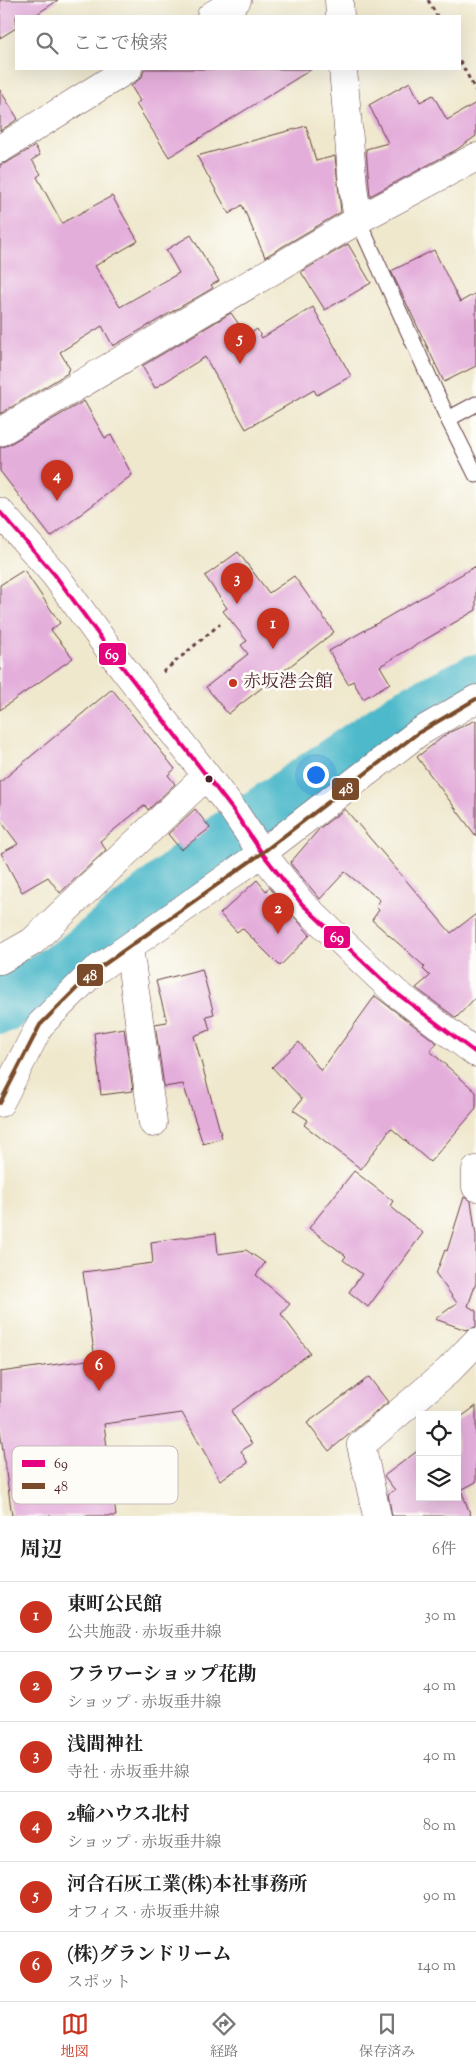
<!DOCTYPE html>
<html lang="ja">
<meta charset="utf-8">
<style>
:root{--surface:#fff;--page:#f6f6f6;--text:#222;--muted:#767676;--line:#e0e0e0;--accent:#c8321e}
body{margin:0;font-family:"Sorts Mill Goudy","Noto Serif JP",serif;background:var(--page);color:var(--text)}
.controls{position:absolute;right:15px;bottom:15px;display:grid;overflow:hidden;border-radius:0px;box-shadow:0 5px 20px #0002}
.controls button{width:45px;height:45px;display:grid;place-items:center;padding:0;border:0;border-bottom:1px solid var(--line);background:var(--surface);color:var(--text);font:25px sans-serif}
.you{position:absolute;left:315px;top:774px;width:18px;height:18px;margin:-12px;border:4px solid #fff;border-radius:50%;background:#1a73e8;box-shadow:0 0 0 8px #1a73e833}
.badge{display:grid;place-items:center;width:32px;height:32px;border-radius:50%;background:var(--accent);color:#fff;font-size:16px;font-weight:700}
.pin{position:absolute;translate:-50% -41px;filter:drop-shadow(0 1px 2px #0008)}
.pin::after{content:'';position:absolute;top:26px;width:18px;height:15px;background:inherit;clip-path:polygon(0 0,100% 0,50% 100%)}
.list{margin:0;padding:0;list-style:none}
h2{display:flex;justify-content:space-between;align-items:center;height:65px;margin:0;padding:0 20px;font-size:21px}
h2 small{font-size:16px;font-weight:400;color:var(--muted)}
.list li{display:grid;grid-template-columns:32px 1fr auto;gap:15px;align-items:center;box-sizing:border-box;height:70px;padding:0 20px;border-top:1px solid var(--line)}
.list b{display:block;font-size:19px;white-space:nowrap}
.list p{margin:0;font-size:16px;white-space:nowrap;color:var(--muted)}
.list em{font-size:16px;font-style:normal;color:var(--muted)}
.icon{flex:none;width:28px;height:28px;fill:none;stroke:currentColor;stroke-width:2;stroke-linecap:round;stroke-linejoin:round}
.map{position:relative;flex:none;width:476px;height:1516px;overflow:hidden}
.search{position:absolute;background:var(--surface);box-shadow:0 5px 20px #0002;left:15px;right:15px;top:15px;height:55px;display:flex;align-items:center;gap:12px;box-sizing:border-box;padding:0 18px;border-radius:0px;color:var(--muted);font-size:19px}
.sheet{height:485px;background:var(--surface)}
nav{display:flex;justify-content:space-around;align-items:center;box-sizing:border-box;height:70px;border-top:1px solid var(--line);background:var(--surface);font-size:14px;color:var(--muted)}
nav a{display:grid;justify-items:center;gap:2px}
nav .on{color:var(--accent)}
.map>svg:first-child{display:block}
</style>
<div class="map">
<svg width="476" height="1516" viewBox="0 0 476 1516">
<rect width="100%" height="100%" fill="#fdfcf7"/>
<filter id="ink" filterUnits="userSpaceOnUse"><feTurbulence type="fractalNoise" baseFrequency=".02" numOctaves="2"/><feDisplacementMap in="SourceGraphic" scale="10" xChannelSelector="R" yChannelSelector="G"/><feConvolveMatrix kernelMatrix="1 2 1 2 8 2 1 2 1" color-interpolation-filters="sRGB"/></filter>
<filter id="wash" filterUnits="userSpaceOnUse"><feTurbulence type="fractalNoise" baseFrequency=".0096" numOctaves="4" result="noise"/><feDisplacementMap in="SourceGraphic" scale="20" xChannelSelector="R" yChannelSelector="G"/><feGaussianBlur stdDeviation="1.12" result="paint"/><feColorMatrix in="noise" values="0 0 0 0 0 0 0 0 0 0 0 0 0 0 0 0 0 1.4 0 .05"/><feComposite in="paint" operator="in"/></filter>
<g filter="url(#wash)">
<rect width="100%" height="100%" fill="#efe8cd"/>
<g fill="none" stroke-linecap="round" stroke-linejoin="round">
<path stroke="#4eb9ca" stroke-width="56" d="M0,1006L75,962L224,841L407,716L476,682"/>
</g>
<g id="blocks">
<path fill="#e4aedb" d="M0,0H58L34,16H16V28L0,38Z
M144,69H312L169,157L136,104L140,101L131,86L142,77Z
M410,82L420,102L433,95L447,120L476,103V136L456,150L370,196L366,149L388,143L369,105Z
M0,90L18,119L0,131Z
M306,126L316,161L335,156L341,212L265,257L242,205L229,214L197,156Z
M35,146L40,155L32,160L41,174L37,177L62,223L112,196L138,241L95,266L120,307L179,273L166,250L191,235L219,281L211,285L213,288L113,346L102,326L60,352L70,369L67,371L68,373L0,414V165L8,162Z
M348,244L371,283L325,310L301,272Z
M434,250L460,302L476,293V366L444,382L391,271Z
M313,307L351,376L317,395L314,390L246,429L205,357L155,388L142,366L231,313L247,336L257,329L262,338Z
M84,401L105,438L111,435L132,475L51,537L0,471V448L8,445Z
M238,552L269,593L294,576L334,632L228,714L206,687L248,654L241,645L247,641L223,611L227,608L205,576Z
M476,566V610L380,666L390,683L363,699L353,681L348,684L329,651Z
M24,570L60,623L51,630L73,658L0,710V585Z
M112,689L175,769L168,775L175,784L148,810L145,805L100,841L106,850L60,893L48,877L22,892L1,853L18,844L0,820V782Z
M476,720V836L417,757L448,733Z
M195,809L210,828L181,850L168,834Z
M345,809L451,933L476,914V997L456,1018L416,988L430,976L423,969L425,967L372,920L379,910L376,907L380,900L345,872L320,899L290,863L320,828Z
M257,880L266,891L269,887L310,935L280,966L242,928L237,932L220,914Z
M202,969L214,1014L206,1016L210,1030L194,1036L222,1138L203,1144L183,1084L164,1087L155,1024L167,1022L156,981Z
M375,996L437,1043L430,1051L476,1092V1109L430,1162L391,1128L361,1169L304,1125L308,1120L293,1110L302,1099L272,1067L299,1042L321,1071Z
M124,1028L133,1091L101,1095L94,1033Z
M354,1171L393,1201L390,1206L423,1233L368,1307L349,1292L362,1274L343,1260L346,1256L309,1228Z
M464,1197L471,1201L476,1235V1283L468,1306L476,1311V1327L466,1330L435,1319L457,1303L436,1274L445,1250L447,1251Z
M216,1233L218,1254L246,1250L265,1263L256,1275L290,1304L281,1314L310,1353L231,1411L252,1444L241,1451L248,1463L220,1480L182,1413L104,1424L116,1516H12L0,1429V1372L95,1359L83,1272L153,1263L151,1242Z
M369,1377L388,1402L329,1451L307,1423Z
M476,1406V1482L461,1490L471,1516H392L388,1494L395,1490L384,1476L420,1449V1497H457V1420Z"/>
</g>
</g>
<g filter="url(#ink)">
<use href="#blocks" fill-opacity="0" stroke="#633d43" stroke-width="1"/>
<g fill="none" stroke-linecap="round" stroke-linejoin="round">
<defs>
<path id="service" d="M358,220L448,419
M476,404L448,419L476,475"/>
<path id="minor" d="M339,0L340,16
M211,16L237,0
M343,69L353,186L358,220
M0,149L128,69
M0,432L358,220L476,157
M129,947L153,1123
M0,960L32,942L206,776
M0,1103L40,1025L92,973L262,853L418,733L476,699
M476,1170V1187
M377,1516L361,1445L448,1371L476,1342"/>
<path id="secondary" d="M0,512L55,575L114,656L233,810L262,853L302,904L395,992L476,1053"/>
</defs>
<use href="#service" stroke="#633d43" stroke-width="17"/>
<use href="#minor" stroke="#633d43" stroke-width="29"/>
<use href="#secondary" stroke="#633d43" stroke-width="29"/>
<path stroke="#633d43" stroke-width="3" stroke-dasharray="4 4" stroke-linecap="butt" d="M428,0L437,16
M460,61L476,91
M163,672L220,624"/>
<use href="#service" stroke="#fff" stroke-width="15"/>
<use href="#minor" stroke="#fff" stroke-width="28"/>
<use href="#secondary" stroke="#fff" stroke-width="28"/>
<defs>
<path id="bus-1" d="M0,512L55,575L114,656L233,810L262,853L302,904L395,992L476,1053"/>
<path id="bus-2" d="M0,1103L40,1025L92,973L262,853L418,733L476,699"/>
</defs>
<use href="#bus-1" stroke="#fdfcf7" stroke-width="8"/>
<use href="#bus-2" stroke="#fdfcf7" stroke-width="8"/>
<use href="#bus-1" stroke="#e5007d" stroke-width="4"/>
<use href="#bus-2" stroke="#7a4b2a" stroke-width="4"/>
</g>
</g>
<circle fill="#c8321e" stroke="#fdfcf7" stroke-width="2" cx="233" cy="683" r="5"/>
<circle fill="#4a1f2b" stroke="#fdfcf7" stroke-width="2" cx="209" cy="779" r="4.5"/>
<g text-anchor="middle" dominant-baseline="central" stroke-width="5" stroke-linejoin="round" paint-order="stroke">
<g font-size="18" fill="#4a1f2b" stroke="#fdfcf7" text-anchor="start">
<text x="243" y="683">赤坂港会館</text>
</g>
</g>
<rect x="12" y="1446" width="166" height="58" rx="8" fill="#fdfcf7" stroke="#c7baba" stroke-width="1"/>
<rect x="22" y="1460" width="23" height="7" fill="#e5007d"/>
<rect x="22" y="1483" width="23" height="6" fill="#7a4b2a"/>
<g font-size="14" fill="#4a1f2b">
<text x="54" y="1468">69</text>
<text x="54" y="1491">48</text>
</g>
<g stroke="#fdfcf7" stroke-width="2">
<rect x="98" y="642" width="29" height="24" rx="5" fill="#e5007d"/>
<rect x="331" y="777" width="29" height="24" rx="5" fill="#7a4b2a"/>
<rect x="323" y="925" width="28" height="24" rx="5" fill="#e5007d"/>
<rect x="76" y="963" width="28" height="24" rx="5" fill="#7a4b2a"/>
</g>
<g font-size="14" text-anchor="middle" font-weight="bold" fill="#fff">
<text x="112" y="659">69</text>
<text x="346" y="793">48</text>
<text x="337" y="942">69</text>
<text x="90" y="980">48</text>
</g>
</svg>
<div class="controls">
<button><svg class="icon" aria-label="locate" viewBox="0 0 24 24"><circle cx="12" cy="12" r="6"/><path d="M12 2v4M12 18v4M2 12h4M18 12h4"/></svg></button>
<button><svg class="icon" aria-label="layers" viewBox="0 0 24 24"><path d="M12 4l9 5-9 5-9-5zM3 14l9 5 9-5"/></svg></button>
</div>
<div class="you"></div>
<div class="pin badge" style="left:273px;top:649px">1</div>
<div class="pin badge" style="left:278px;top:934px">2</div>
<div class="pin badge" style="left:237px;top:604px">3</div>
<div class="pin badge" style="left:57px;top:501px">4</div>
<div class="pin badge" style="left:240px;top:364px">5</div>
<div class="pin badge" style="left:99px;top:1391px">6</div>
<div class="search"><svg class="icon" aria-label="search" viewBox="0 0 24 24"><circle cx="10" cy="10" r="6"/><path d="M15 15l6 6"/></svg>ここで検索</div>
</div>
<section class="sheet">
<h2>周辺<small>6件</small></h2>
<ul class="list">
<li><span class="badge">1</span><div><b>東町公民館</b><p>公共施設 · 赤坂垂井線</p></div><em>30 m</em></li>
<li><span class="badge">2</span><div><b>フラワーショップ花勘</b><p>ショップ · 赤坂垂井線</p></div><em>40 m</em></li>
<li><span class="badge">3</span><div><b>浅間神社</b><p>寺社 · 赤坂垂井線</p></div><em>40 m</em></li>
<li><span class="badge">4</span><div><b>2輪ハウス北村</b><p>ショップ · 赤坂垂井線</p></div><em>80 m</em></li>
<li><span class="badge">5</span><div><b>河合石灰工業(株)本社事務所</b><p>オフィス · 赤坂垂井線</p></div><em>90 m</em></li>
<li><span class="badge">6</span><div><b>(株)グランドリーム</b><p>スポット</p></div><em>140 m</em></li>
</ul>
</section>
<nav>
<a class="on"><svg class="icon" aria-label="map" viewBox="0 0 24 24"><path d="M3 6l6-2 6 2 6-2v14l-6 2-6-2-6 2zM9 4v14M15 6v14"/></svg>地図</a>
<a><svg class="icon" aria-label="directions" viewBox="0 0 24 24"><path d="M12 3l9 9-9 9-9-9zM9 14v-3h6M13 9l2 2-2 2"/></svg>経路</a>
<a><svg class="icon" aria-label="saved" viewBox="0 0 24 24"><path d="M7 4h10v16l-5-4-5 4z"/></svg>保存済み</a>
</nav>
